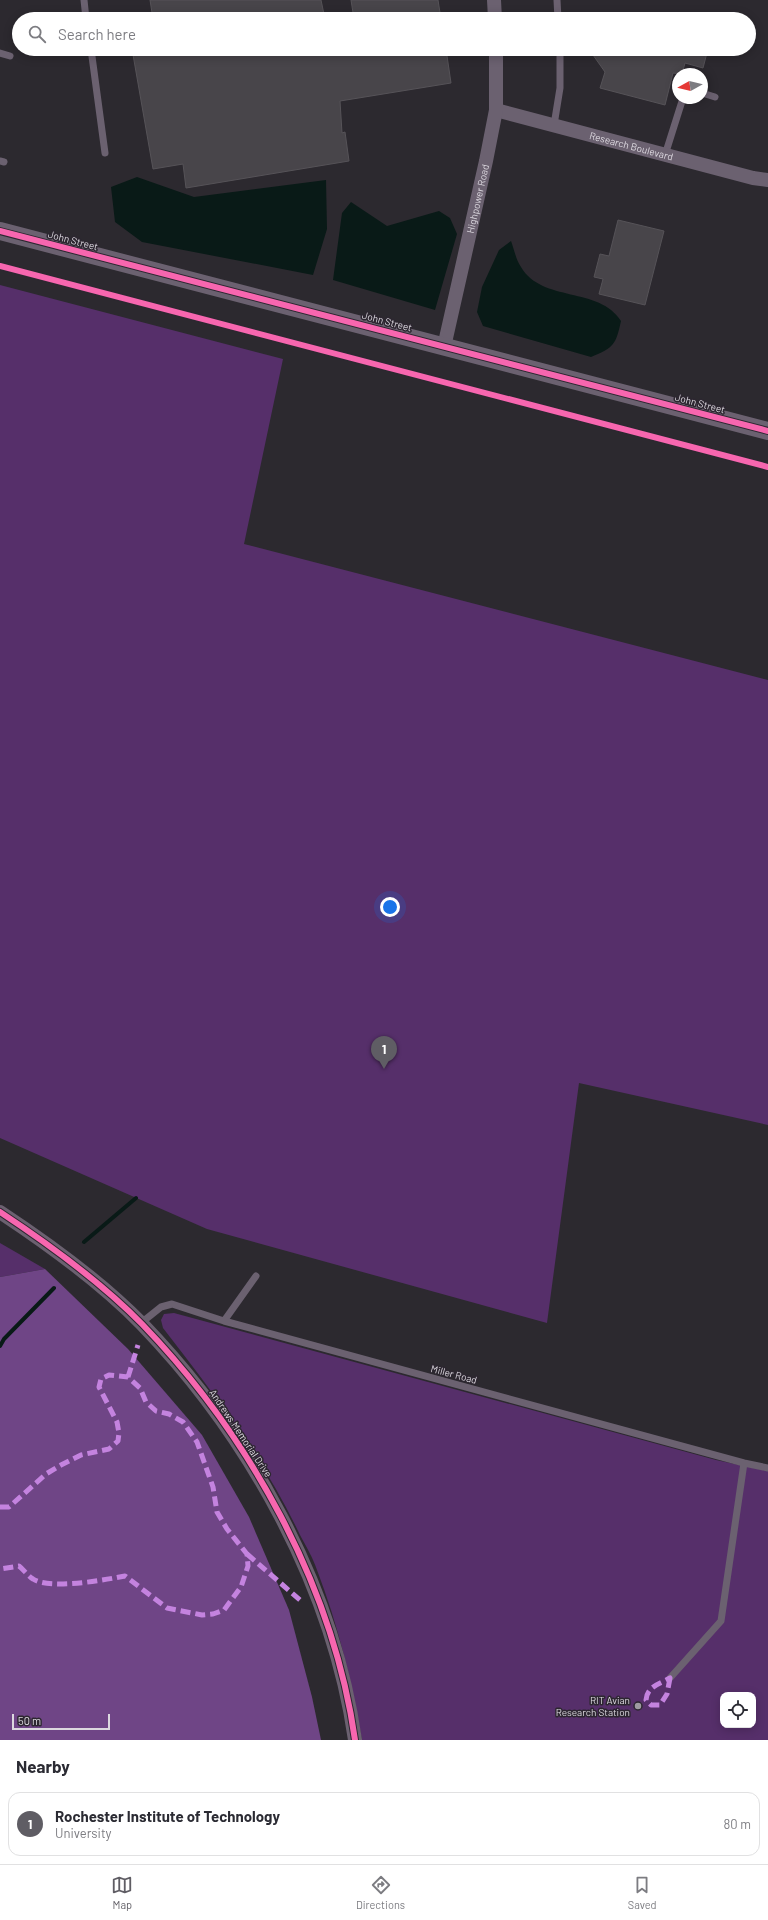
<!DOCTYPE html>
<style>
:root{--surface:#fff;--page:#f2f2f3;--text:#2b2b33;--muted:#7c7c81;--line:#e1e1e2;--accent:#5f5d64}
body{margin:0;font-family:Barlow,sans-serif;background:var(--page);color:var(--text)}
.controls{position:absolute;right:12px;bottom:12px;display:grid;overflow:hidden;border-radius:8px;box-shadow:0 2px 10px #0003}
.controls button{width:36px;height:36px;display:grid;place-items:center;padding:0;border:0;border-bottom:1px solid var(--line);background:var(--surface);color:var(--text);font:20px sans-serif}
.compass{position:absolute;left:672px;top:68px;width:36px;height:36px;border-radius:50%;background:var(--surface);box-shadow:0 2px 10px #0003;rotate:262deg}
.scale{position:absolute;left:12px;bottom:10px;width:98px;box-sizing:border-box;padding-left:4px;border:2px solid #dcd8df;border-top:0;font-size:11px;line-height:14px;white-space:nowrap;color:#dcd8df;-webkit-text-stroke:3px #2d2731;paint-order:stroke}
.you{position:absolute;left:390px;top:907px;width:14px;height:14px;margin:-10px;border:3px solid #fff;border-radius:50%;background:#1a73e8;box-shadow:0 0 0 6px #1a73e833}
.badge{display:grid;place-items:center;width:26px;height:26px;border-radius:50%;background:var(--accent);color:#fff;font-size:13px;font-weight:700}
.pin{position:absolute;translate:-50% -33px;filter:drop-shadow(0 1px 2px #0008)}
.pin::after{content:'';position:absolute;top:21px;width:14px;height:12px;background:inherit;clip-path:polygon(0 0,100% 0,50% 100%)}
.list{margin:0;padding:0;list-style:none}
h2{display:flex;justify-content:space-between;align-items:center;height:52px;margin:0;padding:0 16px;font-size:17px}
h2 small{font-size:13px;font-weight:400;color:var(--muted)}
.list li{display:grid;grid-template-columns:26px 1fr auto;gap:12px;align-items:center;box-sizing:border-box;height:64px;margin:0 8px 8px;padding:0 8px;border:1px solid var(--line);border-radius:12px}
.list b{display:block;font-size:15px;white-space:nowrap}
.list p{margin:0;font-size:13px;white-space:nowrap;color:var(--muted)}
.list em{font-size:13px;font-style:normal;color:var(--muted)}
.icon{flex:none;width:22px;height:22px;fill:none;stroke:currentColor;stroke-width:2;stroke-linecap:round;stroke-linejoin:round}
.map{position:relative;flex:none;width:768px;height:1740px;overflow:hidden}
.search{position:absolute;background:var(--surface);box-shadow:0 2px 10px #0003;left:12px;right:12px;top:12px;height:44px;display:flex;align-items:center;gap:10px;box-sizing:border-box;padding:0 14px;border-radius:22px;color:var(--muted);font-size:15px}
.sheet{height:124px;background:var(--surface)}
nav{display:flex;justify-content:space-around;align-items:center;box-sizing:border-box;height:56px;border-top:1px solid var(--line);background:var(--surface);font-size:11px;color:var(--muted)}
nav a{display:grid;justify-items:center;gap:2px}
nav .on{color:var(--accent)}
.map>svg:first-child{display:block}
</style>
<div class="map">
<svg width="768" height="1740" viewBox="0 0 768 1740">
<rect width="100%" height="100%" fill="#2c292f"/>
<path fill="#562f6a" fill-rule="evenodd" d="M0,285L283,359L244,544L768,680V1125L579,1083L547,1323L207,1229L0,1138Z
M0,1243L45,1269L0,1277Z
M174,1313L716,1460L768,1471V1740H362C352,1682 338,1625 317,1570C313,1558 306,1546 300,1535C264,1459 214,1394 163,1328L161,1320L164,1314ZM723,1695H753V1725H723Z"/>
<path fill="#6f4586" d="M45,1269L128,1349L202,1435L249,1517L289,1610L312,1697L321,1740H0V1277Z"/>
<path fill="#091a17" d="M137,177L194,197L326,180L327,229L313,275L142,242L115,222L111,187Z
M351,202L387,226L439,211L450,218L457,234L435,310L333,280L342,213Z
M511,241C514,249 516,260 521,267C542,303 599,286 621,321C616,344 614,348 591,357L483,326L477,312L482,287L499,250Z"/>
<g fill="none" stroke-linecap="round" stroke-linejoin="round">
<path stroke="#091a17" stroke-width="4" d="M84,1242L136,1198
M0,1346L4,1339L54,1288"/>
</g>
<path fill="#48454a" stroke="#565358" d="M150,0H321L325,19H153Z
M351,0H438L441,19H354Z
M132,49H446L451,83L340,101L342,133L345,132L349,161L186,188L183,164L153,169Z
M595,49H708L703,68L685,63L682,74L673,73L665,105L600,88L605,72L593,55Z
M618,220L664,231L645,305L599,294L603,279L594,277L600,254L609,256Z"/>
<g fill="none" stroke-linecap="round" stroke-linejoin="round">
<path stroke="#6b6170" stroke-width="7" d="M84,0L86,19
M557,0L558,19
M91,49L105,153
M0,53L10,56
M702,93L715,97
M554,125L560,88V49
M665,155L683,98
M0,161L4,162
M224,1321L256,1276
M141,1323L161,1307L172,1304L224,1321L744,1463L768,1468
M670,1678L721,1621L744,1463"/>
<g stroke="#6b6170" stroke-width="14">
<path d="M494,0L495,19"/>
<path id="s1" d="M496,110L753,178L768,180"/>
<path id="s2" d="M444,347L486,161L496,110V49"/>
<path d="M0,1212C50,1245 100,1281 142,1324C249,1435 333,1585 355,1740"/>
</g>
<path stroke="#6b6170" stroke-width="18" d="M0,231L768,431"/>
<path stroke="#c483df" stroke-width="5" stroke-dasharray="10 5" stroke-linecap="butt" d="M128,1377L138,1345
M0,1507H9L46,1474L61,1465L81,1455L109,1449L118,1441L119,1433L117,1422L99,1387L101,1379L109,1375L128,1377L140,1388L146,1402L156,1411L169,1414L183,1422L197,1442L213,1487L217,1512L227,1529L247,1554L248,1566L241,1587L224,1610L213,1614L202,1615L167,1608L125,1576C105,1580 49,1590 33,1579C28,1576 24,1570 19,1566L0,1569
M247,1554L300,1600
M670,1678L667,1694L660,1705H651L646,1700C647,1686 660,1684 670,1678Z"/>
<defs>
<path id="cycleway" d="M0,231L768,431
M0,266L768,467
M0,1212C50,1245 100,1281 142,1324C249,1435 333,1585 355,1740"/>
</defs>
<use href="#cycleway" stroke="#2d2731" stroke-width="8"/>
<use href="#cycleway" stroke="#f766af" stroke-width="6"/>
</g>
<circle fill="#9e9ba1" stroke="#2d2731" stroke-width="1.5" cx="638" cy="1706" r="4"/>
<g text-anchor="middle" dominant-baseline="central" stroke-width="3" stroke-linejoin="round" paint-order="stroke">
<g font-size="10" fill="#dcd8df" stroke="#2d2731">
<text stroke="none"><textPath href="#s1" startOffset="140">Research Boulevard</textPath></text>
<text stroke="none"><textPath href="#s2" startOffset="152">Highpower Road</textPath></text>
<text transform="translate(73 240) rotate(15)">John Street</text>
<text transform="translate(387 321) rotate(15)">John Street</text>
<text transform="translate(700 403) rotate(15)">John Street</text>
<text transform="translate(454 1374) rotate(15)">Miller Road</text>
<text transform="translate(241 1433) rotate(56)">Andrews Memorial Drive</text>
</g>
<g font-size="10" fill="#dcd8df" stroke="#2d2731" text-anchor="end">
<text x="630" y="1700">RIT Avian<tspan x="630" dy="12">Research Station</tspan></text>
</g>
</g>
</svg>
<div class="controls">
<button><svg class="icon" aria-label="locate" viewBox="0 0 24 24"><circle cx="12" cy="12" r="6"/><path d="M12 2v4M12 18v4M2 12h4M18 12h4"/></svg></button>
</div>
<svg class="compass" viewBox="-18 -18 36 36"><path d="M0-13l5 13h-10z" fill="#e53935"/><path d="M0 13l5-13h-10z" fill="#7c7c81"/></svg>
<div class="scale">50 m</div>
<div class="you"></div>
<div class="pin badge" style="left:384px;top:1069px">1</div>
<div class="search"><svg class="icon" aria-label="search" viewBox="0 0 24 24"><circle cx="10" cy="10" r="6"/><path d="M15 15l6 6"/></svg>Search here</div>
</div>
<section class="sheet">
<h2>Nearby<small></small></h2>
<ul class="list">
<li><span class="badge">1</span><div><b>Rochester Institute of Technology</b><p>University</p></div><em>80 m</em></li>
</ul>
</section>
<nav>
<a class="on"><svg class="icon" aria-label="map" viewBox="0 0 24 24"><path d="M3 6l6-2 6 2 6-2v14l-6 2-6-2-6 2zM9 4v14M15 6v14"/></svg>Map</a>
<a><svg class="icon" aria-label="directions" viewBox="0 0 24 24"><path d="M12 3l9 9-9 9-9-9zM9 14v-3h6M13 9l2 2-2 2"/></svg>Directions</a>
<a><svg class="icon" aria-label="saved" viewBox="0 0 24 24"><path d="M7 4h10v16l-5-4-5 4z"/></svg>Saved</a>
</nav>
